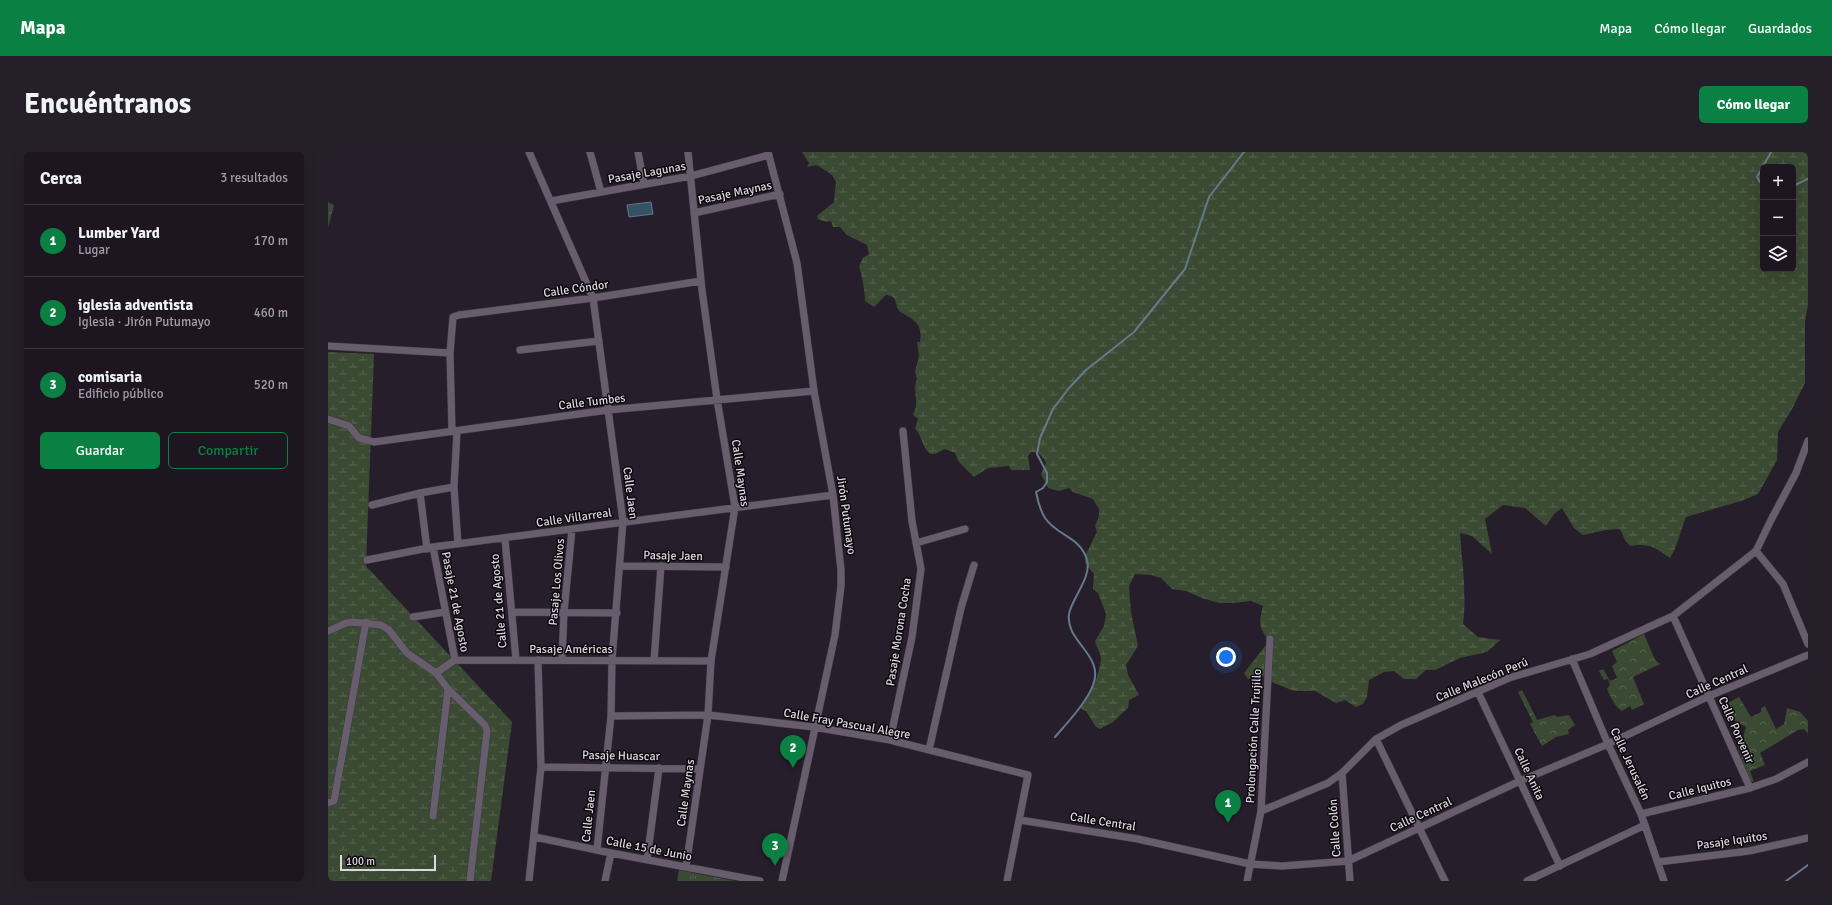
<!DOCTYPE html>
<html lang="es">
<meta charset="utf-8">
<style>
:root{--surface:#1d1620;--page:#251f29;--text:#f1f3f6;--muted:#a09fa5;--line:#3b353e;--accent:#0b8043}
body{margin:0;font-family:Signika,sans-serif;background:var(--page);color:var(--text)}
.controls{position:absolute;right:12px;top:12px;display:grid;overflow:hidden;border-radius:6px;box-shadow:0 4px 16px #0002}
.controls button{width:36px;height:36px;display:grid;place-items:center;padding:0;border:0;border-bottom:1px solid var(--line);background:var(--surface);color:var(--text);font:20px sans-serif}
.scale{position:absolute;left:12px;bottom:10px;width:96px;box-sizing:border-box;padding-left:4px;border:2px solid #dcd6e0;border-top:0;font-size:11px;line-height:14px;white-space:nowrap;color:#dcd6e0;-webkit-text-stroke:3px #0d090f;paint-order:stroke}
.you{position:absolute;left:898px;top:505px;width:14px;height:14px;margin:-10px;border:3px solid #fff;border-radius:50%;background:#1a73e8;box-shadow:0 0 0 6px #1a73e833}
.badge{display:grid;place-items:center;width:26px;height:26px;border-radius:50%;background:var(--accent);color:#fff;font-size:13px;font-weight:700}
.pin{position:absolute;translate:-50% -33px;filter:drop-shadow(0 1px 2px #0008)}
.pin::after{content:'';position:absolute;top:21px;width:14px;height:12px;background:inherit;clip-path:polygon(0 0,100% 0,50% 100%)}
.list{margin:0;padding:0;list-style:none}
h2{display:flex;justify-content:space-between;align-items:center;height:52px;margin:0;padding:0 16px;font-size:17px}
h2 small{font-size:13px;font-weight:400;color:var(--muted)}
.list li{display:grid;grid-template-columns:26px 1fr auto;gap:12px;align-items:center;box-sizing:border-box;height:72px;padding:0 16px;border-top:1px solid var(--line)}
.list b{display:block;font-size:15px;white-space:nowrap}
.list p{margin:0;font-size:13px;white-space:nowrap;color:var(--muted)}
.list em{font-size:13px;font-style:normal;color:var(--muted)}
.actions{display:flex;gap:8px;padding:12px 16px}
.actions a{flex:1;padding:9px 0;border:1px solid var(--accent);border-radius:6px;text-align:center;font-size:14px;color:var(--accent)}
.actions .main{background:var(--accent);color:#fff}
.icon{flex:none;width:22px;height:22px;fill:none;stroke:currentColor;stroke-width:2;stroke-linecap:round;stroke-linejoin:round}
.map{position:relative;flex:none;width:1480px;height:729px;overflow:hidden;border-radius:6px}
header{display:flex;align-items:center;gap:24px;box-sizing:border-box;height:56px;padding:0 20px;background:var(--accent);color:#fff}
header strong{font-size:19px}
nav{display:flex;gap:22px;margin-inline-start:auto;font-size:14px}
.intro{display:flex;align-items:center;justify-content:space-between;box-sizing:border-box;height:96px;padding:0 24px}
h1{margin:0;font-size:28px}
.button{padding:10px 18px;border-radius:6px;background:var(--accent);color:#fff;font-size:14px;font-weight:700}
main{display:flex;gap:24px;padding:0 24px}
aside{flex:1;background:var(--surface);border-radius:6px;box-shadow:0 4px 16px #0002}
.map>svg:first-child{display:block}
</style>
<header>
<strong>Mapa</strong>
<nav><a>Mapa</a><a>Cómo llegar</a><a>Guardados</a></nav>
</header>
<div class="intro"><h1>Encuéntranos</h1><a class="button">Cómo llegar</a></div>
<main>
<aside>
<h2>Cerca<small>3 resultados</small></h2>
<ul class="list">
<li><span class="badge">1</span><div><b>Lumber Yard</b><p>Lugar</p></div><em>170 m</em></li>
<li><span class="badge">2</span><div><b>iglesia adventista</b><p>Iglesia · Jirón Putumayo</p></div><em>460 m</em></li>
<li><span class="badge">3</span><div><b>comisaria</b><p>Edificio público</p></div><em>520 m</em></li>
</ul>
<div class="actions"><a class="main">Guardar</a><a>Compartir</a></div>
</aside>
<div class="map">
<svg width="1480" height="729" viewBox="0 0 1480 729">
<defs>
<pattern id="grass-tufts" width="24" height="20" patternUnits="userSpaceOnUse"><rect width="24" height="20" fill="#3b4a32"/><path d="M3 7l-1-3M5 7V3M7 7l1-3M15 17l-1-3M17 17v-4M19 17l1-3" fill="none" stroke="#57634f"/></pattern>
<pattern id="forest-crowns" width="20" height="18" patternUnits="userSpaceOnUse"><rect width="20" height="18" fill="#3b4a32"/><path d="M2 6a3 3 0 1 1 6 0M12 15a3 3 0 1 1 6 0" fill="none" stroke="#57634f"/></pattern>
<pattern id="wetland-marsh" width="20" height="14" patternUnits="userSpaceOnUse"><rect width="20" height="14" fill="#3b4a32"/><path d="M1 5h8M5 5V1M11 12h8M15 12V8" fill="none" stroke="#57634f"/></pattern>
</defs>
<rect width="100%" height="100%" fill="#271e2b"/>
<path fill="url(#grass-tufts)" d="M351,718L407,729H349Z"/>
<path fill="url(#forest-crowns)" d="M1316,482L1327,508L1332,512L1305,525L1316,552L1304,558L1302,554L1294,559C1287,555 1282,544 1279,537L1282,533L1280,527L1276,528L1271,519L1275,517L1282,529L1289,526L1284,514L1289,510L1284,499Z
M1194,538L1209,568L1226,563L1230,565L1241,563L1247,573L1240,578L1241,582L1228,585L1214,594L1202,572L1205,570L1190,540Z
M1411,545L1423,565L1433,560V556L1437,554L1448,577L1456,572L1459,556L1472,560L1480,569V582L1476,577L1470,578L1432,601L1437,613L1422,619L1426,630L1421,628L1410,596L1409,587L1415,586L1418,575L1407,569L1403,564L1406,561L1400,551Z"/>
<path fill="url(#wetland-marsh)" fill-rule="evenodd" d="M474,0H1480V153L1477,169V231L1464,257L1450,280L1449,308L1430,342L1413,349L1358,365C1352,379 1350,394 1342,406C1327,395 1320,391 1302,394L1297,388L1292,377L1278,378L1255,383L1246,376L1234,356L1226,362L1218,374L1197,356L1175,353L1157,367L1164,402L1144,384L1132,381C1134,411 1139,442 1135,472L1150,485L1172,488L1159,500L1132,506L1107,518H1098L1088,527H1076L1066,519L1056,520L1041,528L1039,545L1035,552L1028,555L1017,548L1008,551L987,539H966L946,531L935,524L920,527L916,521L941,489C930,474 931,471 935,454L923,449L905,451H891L874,446L858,439L844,437L833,426L823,423L807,422L801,434L803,460L810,494L798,513L800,523L811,543L801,548L800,556L785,570L772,577L768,575L758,559L752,556C763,543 771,524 773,507C773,501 768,495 767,489L776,474L778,462L770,441L765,437L766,422L757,411V404L769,380L767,374L771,364V357L765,347L745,340L741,336L731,339L720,336L713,322L718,311C714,304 712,300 703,300L700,304L702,318H683L681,314L660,316L646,325L630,309L627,301L617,297C614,298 609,302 606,302C596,304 594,282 587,277L590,267L585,263C586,260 588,256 588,253C589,245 585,236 589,227L587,220L591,204L589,190H592C595,171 586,168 571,159C566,151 570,144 558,143L546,155L537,149C537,140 534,123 531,114L535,106L541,102L539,93L519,83L512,75H505L503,69L499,70L490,67L489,64L506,50L508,30L504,23L489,13L479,15L481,11ZM1435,15H1465V117H1435Z
M0,50L6,53L0,76Z
M0,200L46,202L38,414L184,570L163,729H0Z"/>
<path fill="#345165" stroke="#66798a" d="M323,50L325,62L301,65L299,53Z"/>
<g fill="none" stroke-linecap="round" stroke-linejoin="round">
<path stroke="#66798a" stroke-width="2" d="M1465,34L1480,27
M1435,35L1429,25L1443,0
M727,585C739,571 759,550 765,533C777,503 737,490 741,462C744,446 764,425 759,408C753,385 729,384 717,366C712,358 710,350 708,340L715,336L719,330V321L709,302L712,286L725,257L741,236L758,218L806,180L857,117L881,45L916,0
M1458,729L1480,713"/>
<defs>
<path id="minor" d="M201,0L265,146L295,369L284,508L283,564L269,698
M262,0L273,40
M310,0L316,32
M440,0L469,111L486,239L505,343L513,418V434L507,483L454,729
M223,49L363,24L441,3
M366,61L452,42
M0,194L122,201
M192,198L271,189
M0,267L21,274L31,286L46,290L280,258L486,239
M124,279L122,201L125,165L131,163L265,146L373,129
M129,279L126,335L130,392
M92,341L99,397
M44,353L92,341L126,335
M177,387L188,508
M588,391L637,377
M105,395L127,508
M1428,399L1455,432L1480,492
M39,408L105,395L505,343
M292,414L398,415
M184,460L289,461
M1345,464L1422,636
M85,465L117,460
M0,479L18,471L25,470L53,473L61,478L79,501L108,521L120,537L157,573L159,579L142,729
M1244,507L1280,592L1313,662L1336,729
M234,508L236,460L244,377
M326,509L333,414
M108,521L127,508L383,509
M1150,540L1232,714
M283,564L380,563L486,575L562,588L700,623L679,729
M1048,587L1117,729
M562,588L584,485L593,417L584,369L575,279
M601,598L633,456L646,413
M213,615L372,617
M1014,621L1022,729
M0,651L6,649L38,470
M933,659L1000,631L1014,621L1048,587L1073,573L1181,526L1262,502L1345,464L1428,399L1443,368L1468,321L1480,289
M1313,662L1422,636L1448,627L1480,610
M105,664L120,537
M692,668L810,687L922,712L954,714L1020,709L1192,629L1280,592L1381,544L1480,503
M207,685L283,701L432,729
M319,708L331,616
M1330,710L1421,699L1480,686
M358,715L380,563L383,509L407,355L389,247L374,138L360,0
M201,729L213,615L210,508
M277,729L283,701
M919,729L933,659L942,487
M1199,729L1317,673"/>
</defs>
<use href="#minor" stroke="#413945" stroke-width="8"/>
<use href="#minor" stroke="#685d6d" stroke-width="7"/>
</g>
<g text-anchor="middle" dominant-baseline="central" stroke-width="3" stroke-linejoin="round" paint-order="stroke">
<g font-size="12" fill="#dcd6e0" stroke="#0d090f">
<text transform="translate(319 21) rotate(-10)">Pasaje Lagunas</text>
<text transform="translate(407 41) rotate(-12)">Pasaje Maynas</text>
<text transform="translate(248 137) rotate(-8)">Calle Cóndor</text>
<text transform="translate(264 250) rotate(-7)">Calle Tumbes</text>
<text transform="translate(412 321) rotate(82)">Calle Maynas</text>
<text transform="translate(302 341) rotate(83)">Calle Jaen</text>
<text transform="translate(518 363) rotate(82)">Jirón Putumayo</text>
<text transform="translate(246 366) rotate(-8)">Calle Villarreal</text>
<text transform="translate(345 404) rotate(1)">Pasaje Jaen</text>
<text transform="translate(229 430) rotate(-85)">Pasaje Los Olivos</text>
<text transform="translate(171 449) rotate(-95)">Calle 21 de Agosto</text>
<text transform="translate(127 450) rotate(79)">Pasaje 21 de Agosto</text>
<text transform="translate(571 480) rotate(-81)">Pasaje Morona Cocha</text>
<text x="243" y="497">Pasaje Américas</text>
<text transform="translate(1154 528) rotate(-22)">Calle Malecón Perú</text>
<text transform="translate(1389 530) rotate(-24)">Calle Central</text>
<text transform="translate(519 572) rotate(10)">Calle Fray Pascual Alegre</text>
<text transform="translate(1408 578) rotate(66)">Calle Porvenir</text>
<text transform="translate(926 584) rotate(-87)">Prolongación Calle Trujillo</text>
<text transform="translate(293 604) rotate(1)">Pasaje Huascar</text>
<text transform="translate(1302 612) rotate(65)">Calle Jerusalén</text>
<text transform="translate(1201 622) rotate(65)">Calle Anita</text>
<text transform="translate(1372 637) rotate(-14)">Calle Iquitos</text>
<text transform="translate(358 641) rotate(-82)">Calle Maynas</text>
<text transform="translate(1093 663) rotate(-25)">Calle Central</text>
<text transform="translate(261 664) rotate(-84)">Calle Jaen</text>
<text transform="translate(775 670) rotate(9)">Calle Central</text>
<text transform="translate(1007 676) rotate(-94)">Calle Colón</text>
<text transform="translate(1404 689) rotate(-8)">Pasaje Iquitos</text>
<text transform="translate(321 697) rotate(11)">Calle 15 de Junio</text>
</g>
</g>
</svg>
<div class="controls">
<button>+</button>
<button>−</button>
<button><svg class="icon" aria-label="layers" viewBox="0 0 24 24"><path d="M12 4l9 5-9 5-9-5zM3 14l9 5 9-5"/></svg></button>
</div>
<div class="scale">100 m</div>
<div class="you"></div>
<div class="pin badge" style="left:900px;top:671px">1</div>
<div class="pin badge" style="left:465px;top:616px">2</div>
<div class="pin badge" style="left:447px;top:714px">3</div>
</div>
</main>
